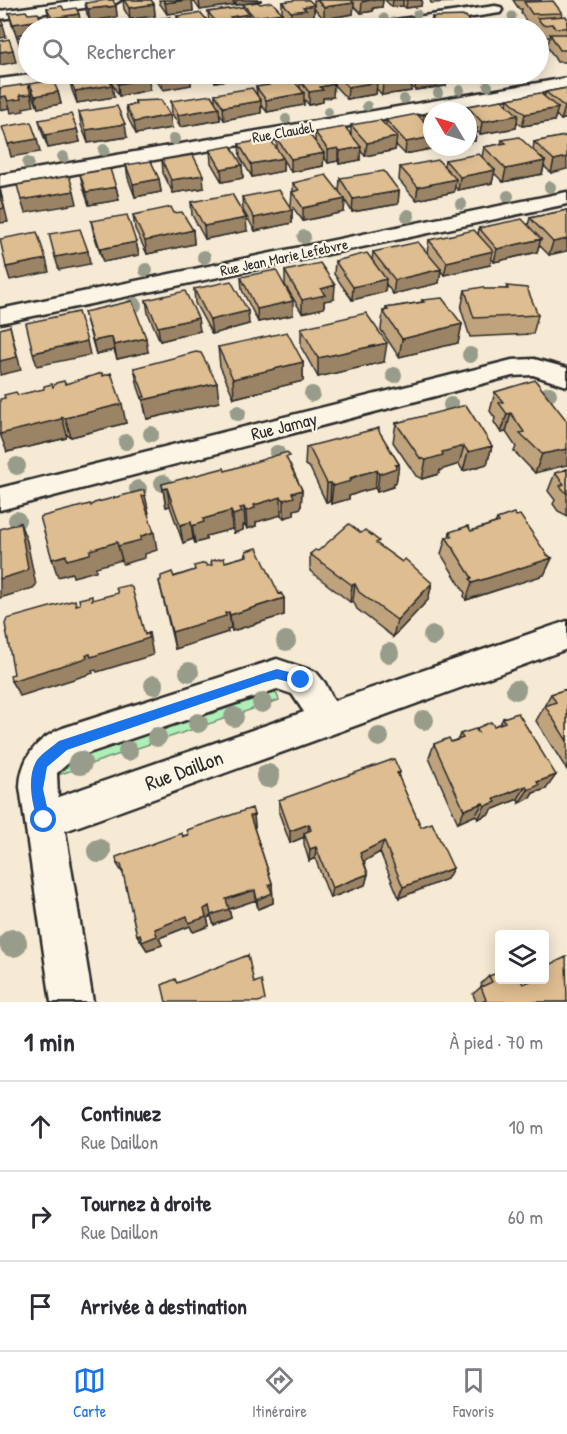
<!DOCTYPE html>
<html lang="fr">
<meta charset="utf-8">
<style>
:root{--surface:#fff;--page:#f2f2f3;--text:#2b2b33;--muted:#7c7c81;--line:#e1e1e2;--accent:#1a73e8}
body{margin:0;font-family:"Patrick Hand",sans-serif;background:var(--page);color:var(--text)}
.controls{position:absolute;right:18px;bottom:18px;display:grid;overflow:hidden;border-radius:6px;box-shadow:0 3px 15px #0003}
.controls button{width:54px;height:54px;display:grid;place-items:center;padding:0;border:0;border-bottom:2px solid var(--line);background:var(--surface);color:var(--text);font:30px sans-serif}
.compass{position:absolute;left:423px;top:102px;width:54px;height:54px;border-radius:50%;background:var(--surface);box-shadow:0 3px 15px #0003;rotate:308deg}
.stop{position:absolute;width:18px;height:18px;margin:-14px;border:4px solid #1a73e8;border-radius:50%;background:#fff}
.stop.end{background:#1a73e8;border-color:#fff;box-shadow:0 2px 6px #0008}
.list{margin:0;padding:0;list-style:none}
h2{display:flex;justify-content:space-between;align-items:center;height:78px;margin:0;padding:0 24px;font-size:26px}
h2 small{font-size:20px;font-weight:400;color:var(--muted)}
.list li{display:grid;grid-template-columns:39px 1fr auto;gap:18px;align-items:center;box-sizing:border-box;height:90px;padding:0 24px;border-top:2px solid var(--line)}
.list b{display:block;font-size:22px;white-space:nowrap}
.list p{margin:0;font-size:20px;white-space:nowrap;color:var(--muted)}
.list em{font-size:20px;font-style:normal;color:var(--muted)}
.icon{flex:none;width:33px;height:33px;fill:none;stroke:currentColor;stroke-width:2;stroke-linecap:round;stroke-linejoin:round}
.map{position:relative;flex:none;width:567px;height:1002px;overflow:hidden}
.search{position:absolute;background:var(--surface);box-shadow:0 3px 15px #0003;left:18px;right:18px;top:18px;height:66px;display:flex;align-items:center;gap:15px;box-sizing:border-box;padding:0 21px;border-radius:33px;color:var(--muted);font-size:22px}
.sheet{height:348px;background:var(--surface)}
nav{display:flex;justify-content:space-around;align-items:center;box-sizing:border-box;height:84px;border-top:2px solid var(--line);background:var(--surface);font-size:16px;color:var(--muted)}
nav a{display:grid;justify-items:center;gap:3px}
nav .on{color:var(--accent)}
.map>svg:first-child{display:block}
</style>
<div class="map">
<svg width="567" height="1002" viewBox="0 0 567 1002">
<rect width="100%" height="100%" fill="#f6ead4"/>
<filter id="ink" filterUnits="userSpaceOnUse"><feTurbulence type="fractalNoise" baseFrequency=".0167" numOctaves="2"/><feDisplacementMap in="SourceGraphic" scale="12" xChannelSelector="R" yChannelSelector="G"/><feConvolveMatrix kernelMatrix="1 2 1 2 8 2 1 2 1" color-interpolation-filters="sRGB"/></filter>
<g filter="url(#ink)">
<path fill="#aeeeb7" stroke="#6c8c71" stroke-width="1.5" d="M276,692L279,700L58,775L57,765Z"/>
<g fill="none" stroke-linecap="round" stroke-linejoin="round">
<defs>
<path id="minor" d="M81,0H121L114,4L0,19V11Z
M495,6L500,7L502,10L500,13L400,28H365L373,23Z
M39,74H78L70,79L0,89V79Z
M567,78V88L0,187V175Z
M567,192V204L0,323V309Z
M534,359L567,368V386L533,375L512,376L0,510V488L512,360Z
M567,621V649L65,831L93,1002H51L20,787C21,758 37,738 63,728L277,659L316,672L325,683L334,701ZM277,689L292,694L304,712L58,797L57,773L74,758Z"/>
</defs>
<use href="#minor" stroke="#2b2b2b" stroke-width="5"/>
<use href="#minor" fill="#fcf5e5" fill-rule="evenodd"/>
</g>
<g fill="#989c8a">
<circle cx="417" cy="14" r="4.5"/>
<circle cx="512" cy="16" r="4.5"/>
<circle cx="384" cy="18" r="4.5"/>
<circle cx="488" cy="86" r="5"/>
<circle cx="460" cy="90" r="5"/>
<circle cx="438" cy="93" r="5"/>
<circle cx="404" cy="99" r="5"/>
<circle cx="367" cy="106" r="5"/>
<circle cx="328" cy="112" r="5"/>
<circle cx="286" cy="119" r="5"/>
<circle cx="174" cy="139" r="6"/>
<circle cx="104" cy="150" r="6"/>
<circle cx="63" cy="157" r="6"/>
<circle cx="28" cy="163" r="6"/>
<circle cx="550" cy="187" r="6"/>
<circle cx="508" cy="196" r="6"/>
<circle cx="461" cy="204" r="6"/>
<circle cx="408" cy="216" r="7"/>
<circle cx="304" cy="237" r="7"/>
<circle cx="204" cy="257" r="7"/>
<circle cx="146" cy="270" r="7"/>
<circle cx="134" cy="305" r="8"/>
<circle cx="470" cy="355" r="8"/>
<circle cx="394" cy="375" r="8"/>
<circle cx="312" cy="394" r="8"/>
<circle cx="549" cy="394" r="8"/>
<circle cx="451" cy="405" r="8"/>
<circle cx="238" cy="413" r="8"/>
<circle cx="151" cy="434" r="8"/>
<circle cx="126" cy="442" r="8"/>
<circle cx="277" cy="453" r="8"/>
<circle cx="17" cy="466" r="9"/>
<circle cx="163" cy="483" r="9"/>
<circle cx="138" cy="489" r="9"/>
<circle cx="17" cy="520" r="9"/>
<circle cx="433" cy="636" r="10"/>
<circle cx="286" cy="641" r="10"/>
<circle cx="389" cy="653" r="10"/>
<circle cx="189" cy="672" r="10"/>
<circle cx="154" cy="685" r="10"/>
<circle cx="516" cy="690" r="10"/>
<circle cx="262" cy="703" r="10"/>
<circle cx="234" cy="717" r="10"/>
<circle cx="424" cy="720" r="10"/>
<circle cx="198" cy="723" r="10"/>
<circle cx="157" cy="737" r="10"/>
<circle cx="379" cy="737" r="10"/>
<circle cx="128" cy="751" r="10"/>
<circle cx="80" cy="763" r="12"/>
<circle cx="268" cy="776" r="12"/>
<circle cx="99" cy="851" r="12"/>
<circle cx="13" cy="943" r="14"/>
</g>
<path fill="#bfa37c" stroke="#2b2b2b" stroke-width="1.5" d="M123,0H151L154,4L155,16L130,19L124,9Z
M159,0H192L193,11L167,14L160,4Z
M193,0H261V1L236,5L233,1L234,5L200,10Z
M314,0H383L382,7L373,8V11L361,13L354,6L353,14L324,19L314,8V16L306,18V21L291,23L282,14V2L314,4Z
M385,0H422L421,6L406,8L403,6L392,7Z
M430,0H452V2L431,3Z
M513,0H541V1L562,13L561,17L567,18V62H557L547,46L550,37H540L538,35V28H535V26H529L521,13L522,9H519Z
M85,3L116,6L117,17L90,21L87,14Z
M243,4L282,24L254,28L249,22V26L233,28H213L210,24V28H178L177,16L209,23L208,12L243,7Z
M47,8L64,10L81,25L54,28L49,19Z
M9,13L28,28V33L16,35L12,25Z
M432,17L472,28H430Z
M28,36V59L24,60L17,37Z
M111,74H146L150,90L119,96L112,84Z
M153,74H190L191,85L163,90L154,77Z
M196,74H239V78L215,82L212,77L199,79Z
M334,74L372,77V74H448L446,86L415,90L411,86V91L382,95L376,88V94L347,99L334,85Z
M459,74H498L497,78L481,79L479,76L462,78Z
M69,78L114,97L77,103L72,90Z
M265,81L285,82L300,88V81L333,97L323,98V102L309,105L304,99V105L267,112L261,105V113L224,120L220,114V120L180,127L172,114L171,101H215V94L257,95L256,87L266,86Z
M30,84L58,92L61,104L38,108L33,96Z
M567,88V118L561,120L556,115L554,121L522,126L517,122L516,128L480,134L476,131L475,141L468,142V111H466L467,106L507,105L508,99L544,97L546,92Z
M135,101L172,128L136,134L128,118L126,106L135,104Z
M79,112L127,137L88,143L81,125Z
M432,112V147H436V148L405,154L396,145L395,150L365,156L360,150V160L339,164L338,161L328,163L324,157L323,166L291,172L283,160V171L252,177L240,157L239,144L277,149V139L315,142V132L351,135V125L386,126V120H423L424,114Z
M39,120L77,129L80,142L48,148L42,132Z
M565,136L551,173L544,166L542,174L503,182L494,173L492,183L458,190L454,186V192L416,200L399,180L400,167L444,166L445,160L482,157L484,147L501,144L502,140L533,150L534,142Z
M210,150L242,165L243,178L222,182L211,163Z
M162,160L204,188L173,193L163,173Z
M126,165L159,179L161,192L135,197L128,178Z
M80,174L116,187L119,200L89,205L83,187Z
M340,178L399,191L398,204L352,212L345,200L344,212L303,221L291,205L292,192H293V183L339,191Z
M242,197L292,210V223L255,231L243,210Z
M191,202L247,231L205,239L192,215Z
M567,210L549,255L539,245L537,252L494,262L491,258L490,265L444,275L441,271L439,283L393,294L386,284L385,292L352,300L334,274L335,261H372L373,252L427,253L429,240L478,235L479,228L528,225L530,218Z
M174,213L193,230L194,244L147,254L135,229L133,215Z
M91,221L136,242L139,255L103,262L94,234Z
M285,271L334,299L324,301V308L302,313L285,285Z
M241,277L293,315L258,322L242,290Z
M507,286L538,315L533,334L470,337L461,309L465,290L506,289Z
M194,289L249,324L212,334L195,303Z
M146,300L200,331L160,341L148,313Z
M422,300L462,324L458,343L399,357L381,330L383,311L386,310V308L422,302Z
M84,312L148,352L117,359L114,350L96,354Z
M301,328L384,362L318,377L301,347Z
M218,347L303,362V381L234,398L220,366Z
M134,368L219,402L147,419L143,401L138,387Z
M103,376L126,423L71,437L67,435L66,438L7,452L18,395Z
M495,392L567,421L535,473L514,451L516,447L506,432L501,433L494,422L495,418L490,411Z
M396,423L492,446L487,464L463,471L459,464L440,470L439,474L422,479L416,476L393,442Z
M379,432L399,464L396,483H394L393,487L377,492L375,488L360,492L349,496V499L331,504L330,501L326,502L310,468L305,465L306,447Z
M290,464L302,490L301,508L294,510V515L284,518L281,515L256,522V526L247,529L245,525H243V530L234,533L232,529L206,536V540L195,543L193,539L183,543L170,506L166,507L162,484L225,471Z
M567,469V516L566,515L558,511L553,504L555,500L548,491L555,473Z
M497,519L552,558L544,575L466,600L464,596L465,593L441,554L446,537H449L450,532L471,531L495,523Z
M378,545L432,583L428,600L393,637L357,609L353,601L350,602L310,571V554L318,551Z
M246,551L279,594L284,598V615L232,631L231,628L227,629L228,632L175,649L159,581L212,565L211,561L225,562L246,556Z
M567,689V770L536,721L551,694Z
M503,718L546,789L533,793L530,798L519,803L518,799L491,810L489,814L478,819L476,815L458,823L429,758L434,744L451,742L458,739L460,734L476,730L477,728L494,726L500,724Z
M400,772L399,778L421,827L453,868L447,879L399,898L380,852L364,861L368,874L365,885L330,898L315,858L309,861L304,844V837L290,843L279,813V800Z
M254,815L255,827L254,828L272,883L273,903L258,909L256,900L229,909L231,918L214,925L211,916L207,918L209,926L193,932L190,926L159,938L162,945L147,950L137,935L124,875L117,864L183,836Z
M547,966L567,1002H476L473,994L482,986L481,984L489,976L523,984L544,980V968Z"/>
<path fill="#9b8465" stroke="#2b2b2b" stroke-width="1.5" d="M187,0H192L193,11L167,14L165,3Z
M199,0H233L234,5L200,10Z
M236,0H261V1L236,5Z
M371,0H383L382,7L373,8V11L361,13L362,2Z
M393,0H403V6L392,7Z
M407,0H422L421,6L406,8Z
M354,3L353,14L324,19V7Z
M154,4L155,16L130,19L129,8Z
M314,5V16L306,18V21L291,23V12L303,7Z
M116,6L117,17L90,21L88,9Z
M282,13V24L254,28V17Z
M79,14L81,25L54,28L52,18Z
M249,14V26L233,28H217L216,22L230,17Z
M41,20L43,28H28V33L16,35L13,24Z
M210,24V28H185V27Z
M3,25L6,37L0,38V26Z
M28,47V59L24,60L21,48Z
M13,50L16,62L0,65V52Z
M190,74L191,85L163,90L161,78Z
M199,74H212V77L199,79Z
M215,74H239V78L215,82Z
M242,74H266L242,77Z
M448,74L446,86L415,90L416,78Z
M149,78L150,90L119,96L118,84Z
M412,78L411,91L382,95L383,83Z
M377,82L376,94L347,99L348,87Z
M334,84L333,97L323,98V102L309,105V92L320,87Z
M112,85L114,97L77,103L75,91Z
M58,92L61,104L38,108L35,96Z
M304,93V105L267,112L266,100Z
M31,94L34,106L23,108L24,111L11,113L8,101L20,95Z
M6,96L10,108L0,110V97Z
M261,101V113L224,120L223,107Z
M565,107H567V118L561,120Z
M219,108L220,120L180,127L178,115Z
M558,108L554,121L522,126L525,114Z
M170,115L172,128L136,134L134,122Z
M518,115L516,128L480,134L482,122Z
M125,124L127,137L88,143L86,130Z
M477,128L475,141L468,142V130Z
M77,129L80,142L48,148L45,135Z
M397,137L395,150L365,156L367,143Z
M432,137V147H436V148L405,154L406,142Z
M37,139L40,152L11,157L8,144Z
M361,147L360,160L339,164L340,151Z
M338,148V161L328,163V150Z
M324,153L323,166L291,172V159Z
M567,157V169L551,173L554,160Z
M283,158V171L252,177L251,164Z
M545,161L542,174L503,182L506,169Z
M242,165L243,178L222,182L221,169Z
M495,170L492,183L458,190L460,177Z
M203,175L204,188L173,193L171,180Z
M159,179L161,192L135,197L133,184Z
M456,179L454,192L416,200L418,187Z
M116,187L119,200L89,205L86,192Z
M0,189L8,222L0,223Z
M74,191L77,204L25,213L21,200Z
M399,191L398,204L352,212L353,199Z
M345,199L344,212L303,221V208Z
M292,210V223L255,231L254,218Z
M246,218L247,231L205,239L204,226Z
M193,230L194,244L147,254L145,241Z
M541,239L537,252L494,262L497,249Z
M567,239V251L549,255L553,242Z
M136,242L139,255L103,262L100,249Z
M88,251L90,264L59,270L55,257Z
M493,251L490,265L444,275L447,262Z
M46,259L49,272L10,280L6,267Z
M441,269L439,283L393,294L395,280Z
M386,279L385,292L352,300L353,287Z
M335,285L334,299L324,301V308L302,313V300L321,289Z
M293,301V315L258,322L257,309Z
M248,311L249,324L212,334L210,320Z
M198,318L200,331L160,341L158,327Z
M462,324L458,343L399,357L402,339Z
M10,326L21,370L0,375V361Z
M112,337L114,350L96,354L93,341Z
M146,338L148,352L117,359L114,345Z
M87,341L90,355L37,366L33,353Z
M387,343L384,362L318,377V358Z
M303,362V381L234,398L233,379Z
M217,383L219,402L147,419L143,400Z
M122,404L126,423L71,437L65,418Z
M511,413L506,432L501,433L507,414Z
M62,417L67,435L66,438L7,452L0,434Z
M464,446L459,464L440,470L439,474L422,479L426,460L442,452Z
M492,446L487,464L463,471L468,452Z
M567,449V465L535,473L542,454Z
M399,464L396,483H394L393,487L377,492L379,474Z
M377,470L375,488L360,492L349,496V499L331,504L333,486L362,474Z
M327,483H331L330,501L326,502Z
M167,488L170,506L166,507L163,489Z
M302,490L301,508L294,510V515L284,518V500L292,493Z
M145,495L149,513L145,514L142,496Z
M281,497V515L256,522V526L247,529L246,511L254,505Z
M244,507L245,525H243V530L234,533L233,515L240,508Z
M231,511L232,529L206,536V540L195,543L192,526L203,519Z
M191,522L193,539L183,543L180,525Z
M20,523L27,541L36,585L33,588L0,598V579Z
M154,532L157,550L145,554V558L123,564L118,546L141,536Z
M117,542L122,560L96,567V571L73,577L72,573L58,577L52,559Z
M552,558L544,575L466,600L472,583Z
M432,583L428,600L393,637L397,620Z
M355,584L353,601L350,602L352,585Z
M284,598V615L232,631L230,615Z
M229,612L231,628L227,629L228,632L175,649L172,632Z
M149,633L153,655L97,672L96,670L92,671L93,673L20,696L11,681Z
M556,775L546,789L533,793L530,798L519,803L528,790L537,782Z
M526,786L518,799L491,810L489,814L478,819L485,806L494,799Z
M483,803L476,815L458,823L464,810Z
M254,815L255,827L251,829L250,816Z
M309,824L308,836L304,833V837L290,843V831Z
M384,841L380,852L358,865L360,853Z
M316,847L315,858L309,861L310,849Z
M453,868L447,879L399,898L403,887Z
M368,874L365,885L330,898L332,888Z
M272,883L273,903L258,909L257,900L269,885Z
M255,890L256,900L229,909L231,918L214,925L211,916L207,918L209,926L193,932L190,926L159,938L162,945L147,950L137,935L155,929L226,899Z"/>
<path fill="#debd90" stroke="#2b2b2b" stroke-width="1.5" d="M106,0H113L116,6L88,9L85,3Z
M124,0H151L154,4L129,8Z
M163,0H187L165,3Z
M296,0H309L314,5L303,7L306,10L291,12L282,2Z
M317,0H351L354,3L324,7Z
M553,1L562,13L532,14L524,2Z
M258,2L260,4L272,2L282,13L254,17L243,4Z
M62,6L64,10L76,8L79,14L52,18L47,8Z
M243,7L249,14L230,17L233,20L216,22L208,12Z
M26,11L28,14L38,13L41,20L13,24L9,13Z
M201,13L210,24L185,27L177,16Z
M466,16L472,28H437L432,17Z
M566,16L567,18V28H555L552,24L543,25L537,18Z
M170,17L178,28H141L137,22Z
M0,18H1L3,25L0,26Z
M134,23L138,28H98Z
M417,24L422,28H390Z
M550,34H567V50H560Z
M28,36V47L21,48L17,37Z
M9,39L13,50L0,52V41Z
M98,74H106L112,85L75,91L69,78Z
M111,74H146L149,78L118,84Z
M158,74H188L161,78Z
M335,74H368L377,82L348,87Z
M375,74H407L412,78L383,83Z
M412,74H448L416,78Z
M327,77L334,84L320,87L323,90L309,92L300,81Z
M282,78L285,82L294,81L304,93L266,100L256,87L269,85L265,81Z
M53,80L58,92L35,96L30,84Z
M28,84L31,94L20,95L21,99L8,101L6,96L0,97V88Z
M252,88L261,101L223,107L215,94Z
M567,88V107H565L546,92Z
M540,93L558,108L525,114L508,99Z
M211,95L219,108L178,115L171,101Z
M161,100L170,115L134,122L126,106L136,104L135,101Z
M502,100L518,115L482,122L467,106Z
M117,106L125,124L86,130L79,112Z
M455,108L459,111H440Z
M432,112V122L424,114Z
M71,114L77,129L45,135L39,120Z
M417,114L432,130V137L406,142L386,120Z
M380,120L397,137L367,143L351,125Z
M468,120L477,128L468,130Z
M31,122L37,139L8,144L2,127Z
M345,127L361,147L340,151L338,148L328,150L315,132Z
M309,134L324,153L291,159L277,139Z
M565,136L567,138V157L554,160L534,142Z
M519,137L545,161L506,169L484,147L506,143L502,140Z
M270,139L283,158L251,164L239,144Z
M231,146L242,165L221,169L210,150Z
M479,154L495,170L460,177L445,160Z
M193,155L203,175L171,180L162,160Z
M438,160L456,179L418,187L400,167Z
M151,161L159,179L133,184L126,165Z
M110,169L116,187L86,192L80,174Z
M384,171L399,191L353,199L340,178Z
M326,175L345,199L303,208L292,192L299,190L293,183Z
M69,176L74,191L21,200L17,185Z
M0,189L4,208L0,209Z
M279,190L292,210L254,218L242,197Z
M232,194L246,218L204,226L191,202Z
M171,207L174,213L182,212L193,230L145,241L133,215Z
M567,210V239L553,242L530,218Z
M127,215L136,242L100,249L91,221Z
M522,219L541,239L497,249L479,228Z
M80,229L88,251L55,257L49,234Z
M474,230L493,251L447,262L429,240Z
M37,232L46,259L6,267L0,239Z
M418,242L441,269L395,280L373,252Z
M367,253L386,279L353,287L335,261Z
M320,263L335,285L321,289L325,295L302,300L285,271Z
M276,270L293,301L257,309L241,277Z
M231,281L248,311L210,320L194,289Z
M507,286L527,288L538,315L474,318L465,290L483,287L484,289H508Z
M185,291L198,318L158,327L146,300Z
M442,298L462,324L402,339L383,311L388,310L386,308L424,302L422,300Z
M132,301L146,338L114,345L112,337L93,341L84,312Z
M78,312L87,341L33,353L26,323Z
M366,313L387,343L318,358L301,328Z
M10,326L17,357L0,361V329Z
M287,332L303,362L233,379L218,347Z
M196,352L201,353L217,383L143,400L142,397H145L134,368Z
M102,373L103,376L111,373L122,404L65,418L62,417L61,419L0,434V399L5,398L4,395L16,392L18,395L44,389V386L52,384L53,387L56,383L64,381L65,384Z
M535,380L567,421V449L542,454L520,433L524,432L511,413L507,414L499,403L503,402L495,392Z
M466,405L492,446L468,452L464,446L442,452L443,455L426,460L420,458L396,423Z
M379,428V431L399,464L395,465L396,468L379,474L377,470L362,474L350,478L351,481L333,486L331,483H327L310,449L306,447Z
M287,452L290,456L286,457L302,490L292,493L294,497L284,500L281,497L254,505L255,508L246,511L244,507L240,508L242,512L233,515L231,511L203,519L204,522L192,526L191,522L180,525L167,488L163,489L162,484L224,468L225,471Z
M567,469V494L560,486L564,484L555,473Z
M144,490L145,495L142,496L154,532L141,536V540L118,546L117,542L90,550V554L67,560L66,555L52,559L40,517L90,504L91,506L94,503Z
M514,513L516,516L520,515L547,555L552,558L472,583L470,579L472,578L446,537H452L450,532L468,526L471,531L499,522L497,519Z
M20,523L28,568L26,571L0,579V529Z
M349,524L361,533L365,530L379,541L376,543L402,562L405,559L432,583L397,620L359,592L355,584L352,585L310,554L315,550L318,551Z
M257,548L279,594L281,593L284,598L230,615L229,612L225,613L226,616L172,632L159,581L161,580V576L172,572L174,577L195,570L194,566L205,563L207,566L212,565L211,561L224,558L225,562L247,556L246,551Z
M129,585L132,588L145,635L149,633V638L91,657L90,654L86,655L87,658L11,681L10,675L14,674L5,624L7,619L75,600L76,605L80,604L79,599L92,596V600L118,593L116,588Z
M567,689V741L545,706L556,702L551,694Z
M518,713L556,775L537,782L539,785L528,790L526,786L494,799L496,802L485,806L483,803L464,810L434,744L449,738L451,742L463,738L460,734L475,729L478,732L477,728L491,722L494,726L505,722L503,718Z
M394,759L400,772L397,773L421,827L432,823L453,868L403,887L384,841L360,853L368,874L332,888L316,847L310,849L304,833L311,830L309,824L290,831L279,800Z
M252,808L254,815L250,816L272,883L269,885L272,893L257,900L255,890L226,899L229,909L211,915L209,906L204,909L206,917L189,923L187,916L155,929L157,936L142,942L140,934L137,935L121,864H117L116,857L182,833L183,837L185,836L189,835L187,830Z
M248,955L254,983L261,980L265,1000L258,1002H166L162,985L175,979L177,983Z
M566,957L567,1002H482L486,1000L481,987L492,982L489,976L500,972V980H521L523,984L533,980H544V975L550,972L547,966Z"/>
</g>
<path fill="#1a73e8" d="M277,669L301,675L307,680L301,685L277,679L265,682L67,750L47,767L43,789L50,820L44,826L39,824C32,806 26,777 37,760C42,753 52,747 59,741Z"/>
<g text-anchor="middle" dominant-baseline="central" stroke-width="4.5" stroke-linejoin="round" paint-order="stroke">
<g font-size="15" fill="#2b2b2b" stroke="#fcf5e5">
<text transform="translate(283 132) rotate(-10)">Rue Claudel</text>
<text transform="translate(284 257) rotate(-12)">Rue Jean Marie Lefebvre</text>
</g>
<g font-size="18" fill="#2b2b2b" stroke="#fcf5e5">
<text transform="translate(284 426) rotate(-14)">Rue Jamay</text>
</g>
<g font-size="21" fill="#2b2b2b" stroke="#fcf5e5">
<text transform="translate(184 770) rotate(-20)">Rue Daillon</text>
</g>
</g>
</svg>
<div class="controls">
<button><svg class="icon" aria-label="layers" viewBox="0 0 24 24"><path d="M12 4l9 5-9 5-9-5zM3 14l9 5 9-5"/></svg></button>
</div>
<svg class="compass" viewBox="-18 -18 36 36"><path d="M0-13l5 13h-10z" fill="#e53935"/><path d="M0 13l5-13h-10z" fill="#7c7c81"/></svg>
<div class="stop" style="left:44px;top:820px"></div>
<div class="stop end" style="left:301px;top:680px"></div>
<div class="search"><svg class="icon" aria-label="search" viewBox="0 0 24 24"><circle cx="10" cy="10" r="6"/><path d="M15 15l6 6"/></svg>Rechercher</div>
</div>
<section class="sheet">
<h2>1 min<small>À pied · 70 m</small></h2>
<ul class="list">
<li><svg class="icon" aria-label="ahead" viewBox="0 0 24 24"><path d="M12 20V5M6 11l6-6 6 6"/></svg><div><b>Continuez</b><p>Rue Daillon</p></div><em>10 m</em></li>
<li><svg class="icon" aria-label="right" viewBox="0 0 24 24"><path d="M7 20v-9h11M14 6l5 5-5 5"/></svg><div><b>Tournez à droite</b><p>Rue Daillon</p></div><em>60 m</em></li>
<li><svg class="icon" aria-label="arrive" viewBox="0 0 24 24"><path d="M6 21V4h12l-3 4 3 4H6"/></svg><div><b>Arrivée à destination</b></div></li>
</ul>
</section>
<nav>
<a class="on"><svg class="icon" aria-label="map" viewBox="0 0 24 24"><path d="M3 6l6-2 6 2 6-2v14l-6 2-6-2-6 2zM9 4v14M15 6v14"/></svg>Carte</a>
<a><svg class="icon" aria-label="directions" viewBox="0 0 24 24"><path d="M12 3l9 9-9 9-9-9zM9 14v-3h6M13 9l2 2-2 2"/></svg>Itinéraire</a>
<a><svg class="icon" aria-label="saved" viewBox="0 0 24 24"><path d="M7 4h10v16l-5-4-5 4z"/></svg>Favoris</a>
</nav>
